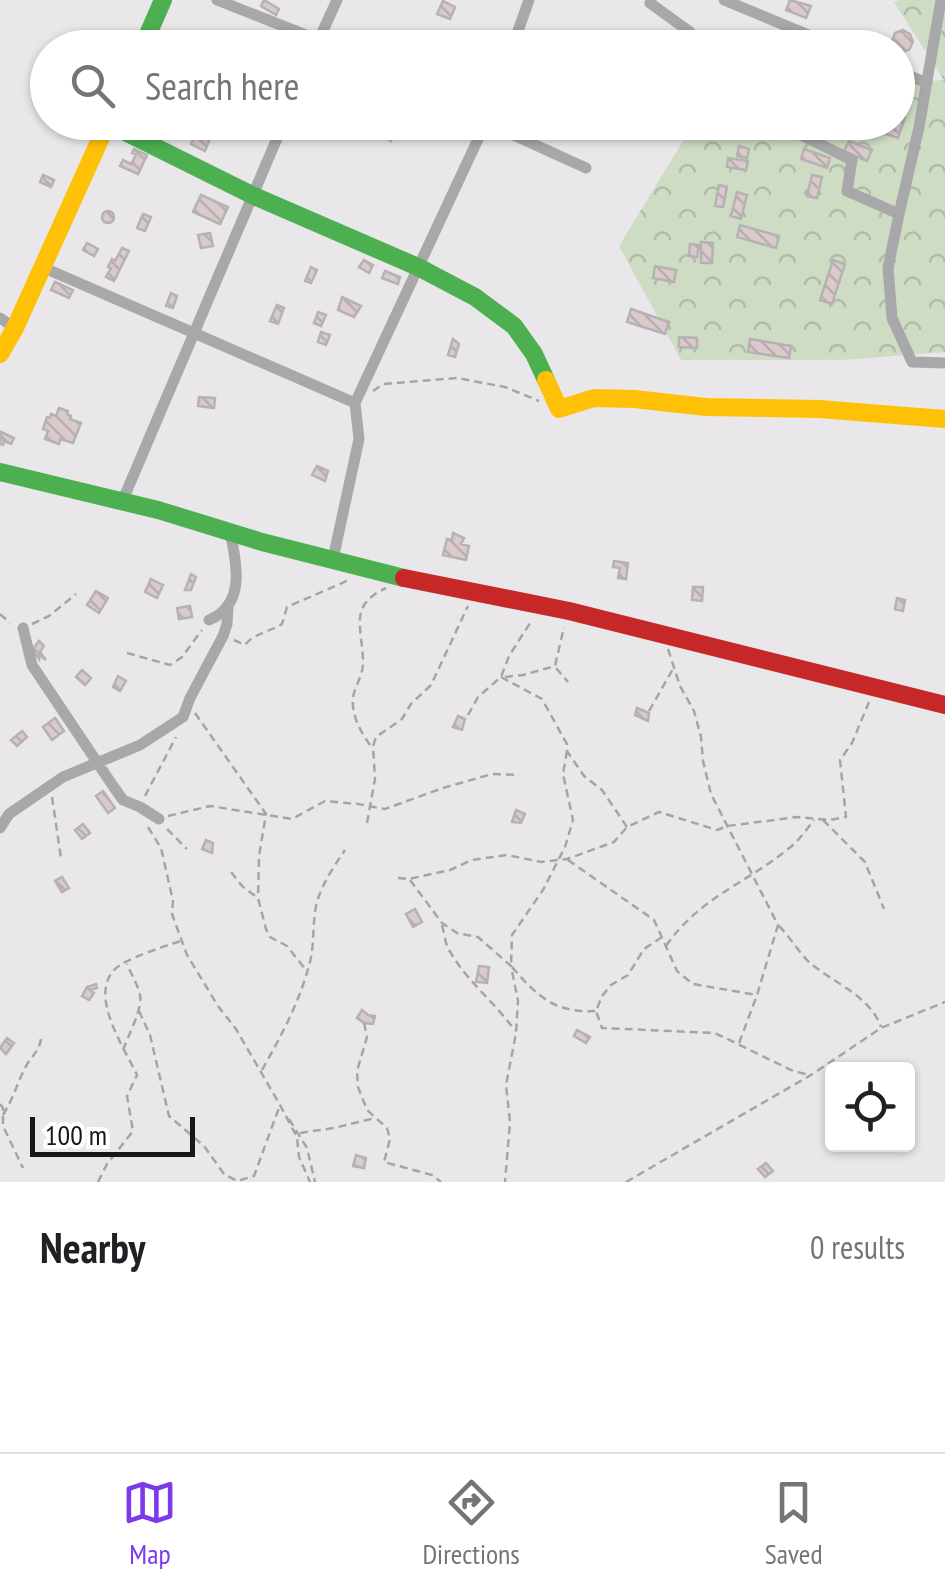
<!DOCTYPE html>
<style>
:root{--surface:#fff;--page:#f6f6f6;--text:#202124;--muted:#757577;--line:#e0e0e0;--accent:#7c3aed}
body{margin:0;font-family:"PT Sans Narrow",sans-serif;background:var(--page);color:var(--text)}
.controls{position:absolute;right:30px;bottom:30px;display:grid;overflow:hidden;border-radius:10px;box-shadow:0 2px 8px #0004}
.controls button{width:90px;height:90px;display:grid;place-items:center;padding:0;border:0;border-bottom:2px solid var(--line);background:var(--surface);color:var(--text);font:50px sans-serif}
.scale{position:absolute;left:30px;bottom:25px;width:165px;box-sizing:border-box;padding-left:10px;border:5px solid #181718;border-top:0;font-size:28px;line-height:35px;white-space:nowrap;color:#181718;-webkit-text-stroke:8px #fff;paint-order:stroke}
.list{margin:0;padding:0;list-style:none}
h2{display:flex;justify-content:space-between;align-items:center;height:130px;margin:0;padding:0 40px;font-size:42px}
h2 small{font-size:32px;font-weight:400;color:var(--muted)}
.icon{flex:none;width:55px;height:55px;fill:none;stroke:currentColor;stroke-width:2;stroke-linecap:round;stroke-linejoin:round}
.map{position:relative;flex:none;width:945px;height:1182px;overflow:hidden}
.search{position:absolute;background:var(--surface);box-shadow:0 2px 8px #0004;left:30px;right:30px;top:30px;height:110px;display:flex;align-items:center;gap:25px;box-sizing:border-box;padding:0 35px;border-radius:55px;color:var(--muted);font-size:38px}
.sheet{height:270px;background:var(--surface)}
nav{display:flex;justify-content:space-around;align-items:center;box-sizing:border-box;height:140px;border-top:2px solid var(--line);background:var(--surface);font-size:28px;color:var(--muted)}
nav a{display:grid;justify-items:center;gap:5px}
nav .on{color:var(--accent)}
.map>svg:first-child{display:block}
</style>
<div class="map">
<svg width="945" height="1182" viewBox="0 0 945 1182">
<defs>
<pattern id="forest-crowns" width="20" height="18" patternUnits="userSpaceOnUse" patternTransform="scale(2.5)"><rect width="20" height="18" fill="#cedcc3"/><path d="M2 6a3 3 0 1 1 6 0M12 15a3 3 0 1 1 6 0" fill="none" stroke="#b0bca7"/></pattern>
<pattern id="building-back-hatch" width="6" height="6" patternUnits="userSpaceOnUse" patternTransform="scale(2.5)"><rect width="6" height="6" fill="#dbcacb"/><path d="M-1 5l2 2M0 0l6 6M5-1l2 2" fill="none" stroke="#bbadae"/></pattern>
</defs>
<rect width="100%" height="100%" fill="#e9e7ea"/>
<path fill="url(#forest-crowns)" d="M901,0H945V352L844,360H681L619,246L694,123L898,122V84L944,80L894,2Z"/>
<path fill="url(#building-back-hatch)" stroke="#b5b2b4" stroke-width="2.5" d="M264,0L279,9L276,15L261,6Z
M790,0L811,6L806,18L786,10Z
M443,1L455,7L450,19L437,14Z
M903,30L910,34L913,42L909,50L901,52L898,50V48H894L892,41L895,33Z
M898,114L905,117L898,138L886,134L889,122H898Z
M156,122L172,123L170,130L176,132L175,135L153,129Z
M387,126L395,129L391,141L383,137Z
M742,126L763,130L762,139L741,135Z
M197,130L211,136L205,151L191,144Z
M849,141L872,150L867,161L844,151Z
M739,146L749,149L747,158L737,156Z
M134,149L147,155L138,174L120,166L123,160L131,164L136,155L132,153Z
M804,149L830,158L827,168L801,159Z
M728,158L748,161L746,170L727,167Z
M43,175L54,180L51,187L40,182Z
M812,175L822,177L817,198L807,196Z
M719,185L727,187L723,207L715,206Z
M737,192L747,195L741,219L731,216Z
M201,195L228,207L220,224L193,212Z
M102 217a6 6 0 1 1 12 0a6 6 0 1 1-12 0Z
M143,214L151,217L145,231L137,228Z
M740,225L779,236L776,248L737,237Z
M210,233L213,246L201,248L198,235Z
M701,242L713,243L712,263H701Z
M87,243L98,249L94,256L83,250Z
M690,244L699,245L697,257L689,256Z
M122,248L129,251L114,281L106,277L111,268L108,267L112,259L115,261Z
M364,260L373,265L369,273L359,267Z
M833,260L845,264L832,304L820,300Z
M655,266L676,270L674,282L653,278Z
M311,267L317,270L311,283L305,281Z
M385,271L400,277L398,284L382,278Z
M55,282L73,290L69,298L51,290Z
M171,293L177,296L173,308L166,306Z
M342,297L361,306L354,317L338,310Z
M277,305L284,308L278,324L270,321Z
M631,309L669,322L665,334L627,322Z
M318,312L326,315L321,326L314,323Z
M321,332L330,335L326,345L318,342Z
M679,337L697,338V348L679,347Z
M453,339L459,344L455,357L448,355Z
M750,339L791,346L789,358L748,352Z
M199,397L215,398L214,408L198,406Z
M59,408L68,411L67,414L71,416L70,419L81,423L73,443L60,439L59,444L45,439L48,431L43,429L47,417L50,418L51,414L56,416Z
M1,432L14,438L11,444L4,441L3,445L0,444Z
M317,466L328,471L325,481L312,475Z
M453,533L464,538L461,544L469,546L466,560L443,555L447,539L452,540Z
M614,561L628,563L626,579L618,578L620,568L613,567Z
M191,574L196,577L191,590H185Z
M151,579L163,585L157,598L145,592Z
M693,587H703L702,601L692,600Z
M96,591L108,598L99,613L87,605Z
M897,598L905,600L903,611L895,609Z
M190,606L192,617L179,619L177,608Z
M39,641L44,646L40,652L46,660L39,655V659L32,650Z
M82,670L91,678L85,685L76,677Z
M118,676L126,681L120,691L113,687Z
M637,708L649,713L648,721L635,715Z
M458,716L465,719L462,730L453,727Z
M55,718L64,731L52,740L43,727Z
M22,731L27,737L17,746L11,740Z
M103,791L115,808L108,813L96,796Z
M516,810L525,814L521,823L512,822Z
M83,824L90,833L82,839L75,830Z
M206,840L213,843L212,853L202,849Z
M62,877L69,888L62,892L55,881Z
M415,909L422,922L413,927L406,914Z
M479,966L489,967L487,983L476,982Z
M96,984L97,988L90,990L94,993L89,1000L82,996L87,987Z
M362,1010L368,1015L375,1016L373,1024L364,1023L357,1018Z
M577,1030L590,1037L586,1043L574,1036Z
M7,1038L14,1043L6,1054L0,1048Z
M356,1155L366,1158L364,1168L353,1166Z
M766,1163L773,1171L765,1177L758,1169Z"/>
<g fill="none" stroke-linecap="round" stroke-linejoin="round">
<path stroke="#a6a5a5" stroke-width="2.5" stroke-dasharray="8 5" stroke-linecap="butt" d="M373,391L383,384L457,378L505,387L539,401
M0,614L10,623
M32,624L49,616L76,594
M234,640L245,645C254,633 270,632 282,624L287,607L349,580
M668,649L680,686L694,711L701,737L703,761L711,794L778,925L757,995L738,1046
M127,653L170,665L182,657L202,630
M556,668L568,682
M501,677L542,699L568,746L567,751L584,776L602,790L627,827
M505,677L523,675L555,666L564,627
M649,711L673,669
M195,713L266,814L259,856L258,898
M468,715L478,697L501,677L509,656L532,620
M370,745C360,731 349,711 354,693C357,683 363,674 363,663C363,628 347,606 386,588
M567,751L563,774L573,820L565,847L543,890L512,935L511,966C537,996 554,1013 595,1011
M145,796L176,737
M52,797L61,858
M168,816L210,806L292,819L325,801L358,804L385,809L443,788L492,774L519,775
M823,820L865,862L884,909
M367,823L375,779L373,746L376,737L402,719L411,704L431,685L468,606
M148,827L161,848L173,901L172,914L187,955L218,1006L236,1029L280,1105L297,1137L299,1157L310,1182
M167,829L187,849
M568,860L654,920L677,971L693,984L757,995
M231,872L242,886L258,898L266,929L270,937L287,946L306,970
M398,878L409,879L450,870L472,860L507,855L541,862L567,859L614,842L627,827L659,812L717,830L727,826L797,817L830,820L846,817L840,760L852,743L869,702
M410,880L442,923L457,933L478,937L511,966L518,1001L516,1033L506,1085L510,1122L505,1182
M442,925C444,932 445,942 448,948C465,980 495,1002 515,1031
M779,926C790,937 800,954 810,963C834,983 870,996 881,1027
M662,937L644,949L628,975L611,985L602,996L596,1011L602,1028L715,1033L793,1071L810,1075
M666,946C699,898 745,884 788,849C798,842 806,830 814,820
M139,1011L150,1035L169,1116L204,1146L224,1174L237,1181L254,1176L280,1105
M364,1023L367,1037L357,1071L358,1087L367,1110L387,1128L390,1139L384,1162L432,1175L441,1182
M123,1050C128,1036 143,1008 140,995C138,985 131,974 127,964
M262,1070C280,1038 298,1005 308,969C315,949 312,927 316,906C321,885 333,868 345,850
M0,1104L3,1108V1126L23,1168
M3,1115C13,1099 17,1084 25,1068C31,1056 39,1052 41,1039
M289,1119L307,1148L315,1182
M300,1133L334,1128L375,1118
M98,1182L107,1164L133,1131L127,1096L137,1075C125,1049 89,997 114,970C124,959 165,946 181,941
M626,1182L811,1075L881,1028L945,1002"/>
<path stroke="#a8a7a9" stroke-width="11" d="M217,0L319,40L328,48
M651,0L650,3L690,32L693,48
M724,0L840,48
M316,46L337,0
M512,48L529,0
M898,71L927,83
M485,122L586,168
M775,122L852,160L847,191L899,214L888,268L892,318L912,362L945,363
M899,214L919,127L941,0
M42,267L355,403
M0,318L15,328
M122,502L284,122
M333,559L359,439L355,403L486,122
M209,620C246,605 237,563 230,532
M23,628L32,665L113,786L123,800L140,807L159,819
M0,828L9,814L63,777L140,745L183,717L190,698L223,636L227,624L228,607"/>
<path stroke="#4caf50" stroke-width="18" d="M142,48L163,0
M107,123L254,196L418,267L475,297L514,326L534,354L546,380
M0,472L158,510L262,542L404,578"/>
<path stroke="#ffc107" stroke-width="18" d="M0,354L15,328L108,122
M546,380L559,409L594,398L634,399L706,407L819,409L945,419"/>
<path stroke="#c62828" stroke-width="18" d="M404,578L569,611L945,705"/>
</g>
</svg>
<div class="controls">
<button><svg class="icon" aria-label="locate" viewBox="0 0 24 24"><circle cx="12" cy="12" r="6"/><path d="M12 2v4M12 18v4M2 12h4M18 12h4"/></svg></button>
</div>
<div class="scale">100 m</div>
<div class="search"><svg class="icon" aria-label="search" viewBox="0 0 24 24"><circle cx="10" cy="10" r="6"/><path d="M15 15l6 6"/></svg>Search here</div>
</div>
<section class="sheet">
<h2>Nearby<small>0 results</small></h2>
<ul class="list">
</ul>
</section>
<nav>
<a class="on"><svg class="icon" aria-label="map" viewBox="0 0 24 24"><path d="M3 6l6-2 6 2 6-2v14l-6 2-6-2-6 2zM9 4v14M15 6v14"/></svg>Map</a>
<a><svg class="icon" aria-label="directions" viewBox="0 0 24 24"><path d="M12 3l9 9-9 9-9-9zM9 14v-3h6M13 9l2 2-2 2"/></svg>Directions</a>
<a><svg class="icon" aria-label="saved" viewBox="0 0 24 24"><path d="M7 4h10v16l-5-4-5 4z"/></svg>Saved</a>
</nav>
